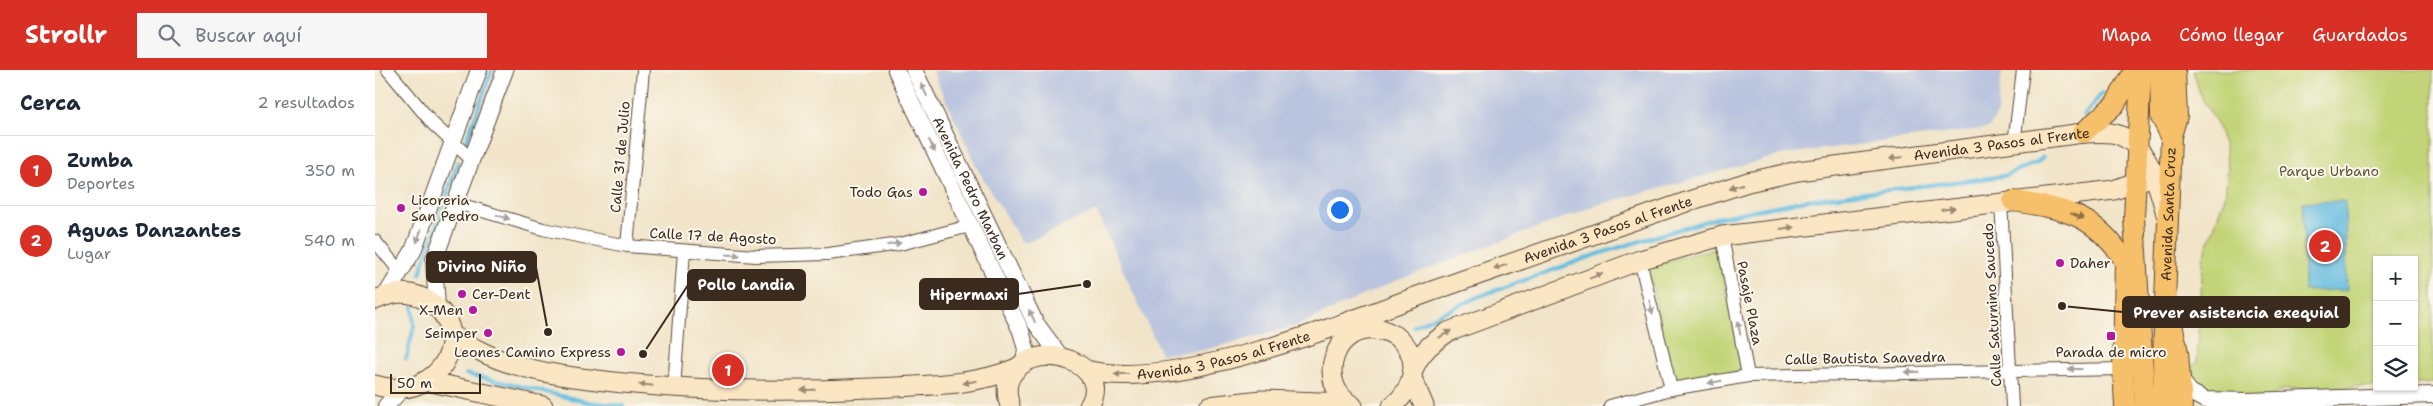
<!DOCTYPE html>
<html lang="es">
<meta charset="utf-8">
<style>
:root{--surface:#fff;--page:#f6f6f7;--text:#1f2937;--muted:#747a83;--line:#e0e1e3;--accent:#d93025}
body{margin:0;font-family:"Shantell Sans",sans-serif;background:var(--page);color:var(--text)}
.controls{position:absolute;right:15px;bottom:15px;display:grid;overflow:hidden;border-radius:0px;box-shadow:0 1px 4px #0004}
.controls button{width:45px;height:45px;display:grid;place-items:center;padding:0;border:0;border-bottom:1px solid var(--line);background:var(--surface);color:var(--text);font:25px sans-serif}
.scale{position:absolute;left:15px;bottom:12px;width:91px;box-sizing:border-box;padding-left:5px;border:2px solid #3b2a1e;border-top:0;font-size:14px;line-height:18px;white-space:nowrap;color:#3b2a1e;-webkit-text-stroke:4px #fbf7ec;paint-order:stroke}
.you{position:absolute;left:964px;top:139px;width:18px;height:18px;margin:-12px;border:4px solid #fff;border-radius:50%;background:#1a73e8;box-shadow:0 0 0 8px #1a73e833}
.badge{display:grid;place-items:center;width:32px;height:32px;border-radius:50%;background:var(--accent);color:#fff;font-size:16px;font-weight:700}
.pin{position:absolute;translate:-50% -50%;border:2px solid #fff;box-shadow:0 1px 5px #0006}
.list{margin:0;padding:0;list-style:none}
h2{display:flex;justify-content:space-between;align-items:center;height:65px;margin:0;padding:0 20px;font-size:21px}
h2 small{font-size:16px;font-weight:400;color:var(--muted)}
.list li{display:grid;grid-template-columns:32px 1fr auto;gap:15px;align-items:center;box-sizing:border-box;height:70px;padding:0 20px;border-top:1px solid var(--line)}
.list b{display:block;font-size:19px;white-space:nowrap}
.list p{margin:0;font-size:16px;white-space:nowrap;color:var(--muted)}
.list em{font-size:16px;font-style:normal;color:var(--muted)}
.icon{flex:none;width:28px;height:28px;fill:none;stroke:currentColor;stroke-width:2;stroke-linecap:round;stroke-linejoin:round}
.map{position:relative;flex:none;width:2058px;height:336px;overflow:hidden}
header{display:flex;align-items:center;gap:30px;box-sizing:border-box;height:70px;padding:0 25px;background:var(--accent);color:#fff}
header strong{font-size:24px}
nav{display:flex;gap:28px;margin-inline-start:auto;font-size:18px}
.search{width:350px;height:45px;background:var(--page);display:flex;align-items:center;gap:12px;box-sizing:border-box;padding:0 18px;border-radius:0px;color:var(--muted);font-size:19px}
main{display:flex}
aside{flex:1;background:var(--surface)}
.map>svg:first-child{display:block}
</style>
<header>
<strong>Strollr</strong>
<div class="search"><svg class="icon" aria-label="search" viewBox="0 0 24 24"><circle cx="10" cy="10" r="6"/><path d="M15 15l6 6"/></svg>Buscar aquí</div>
<nav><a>Mapa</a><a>Cómo llegar</a><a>Guardados</a></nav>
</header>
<main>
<aside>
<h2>Cerca<small>2 resultados</small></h2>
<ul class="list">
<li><span class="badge">1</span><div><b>Zumba</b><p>Deportes</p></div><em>350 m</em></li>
<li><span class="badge">2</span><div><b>Aguas Danzantes</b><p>Lugar</p></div><em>540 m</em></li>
</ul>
</aside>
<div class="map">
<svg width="2058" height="336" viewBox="0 0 2058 336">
<rect width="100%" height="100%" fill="#fbf7ec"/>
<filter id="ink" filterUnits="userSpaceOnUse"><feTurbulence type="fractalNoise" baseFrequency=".02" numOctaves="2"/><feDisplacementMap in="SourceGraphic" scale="10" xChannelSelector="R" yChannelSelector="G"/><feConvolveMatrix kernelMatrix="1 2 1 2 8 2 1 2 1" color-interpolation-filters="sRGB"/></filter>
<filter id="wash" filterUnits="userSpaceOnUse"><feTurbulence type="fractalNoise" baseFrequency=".0096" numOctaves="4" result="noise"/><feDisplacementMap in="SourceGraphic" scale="20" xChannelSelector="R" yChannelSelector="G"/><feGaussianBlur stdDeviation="1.12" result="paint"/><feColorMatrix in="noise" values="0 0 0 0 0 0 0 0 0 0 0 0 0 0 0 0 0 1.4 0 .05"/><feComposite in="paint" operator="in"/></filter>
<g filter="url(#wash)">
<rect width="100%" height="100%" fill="#f1e4c8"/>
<path fill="#bac4de" d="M557,0H1627L1622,45L1614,58L1410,84L1225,134L1018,212L924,255L830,280L786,284L721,141L651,173L646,171L603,100Z"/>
<path fill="#c2d477" stroke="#7e7f4a" d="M1818,0H2058V313L2039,314V190H2002V316L1909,319L1894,327H1834L1813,310L1812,298L1822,293L1828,189L1850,126L1853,98L1849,74L1841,52L1826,27Z
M1339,179L1343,182L1368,299L1366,302L1298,315L1273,196Z"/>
<path fill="#63bce0" stroke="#4f737f" d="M1970,131L1972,220L1929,221L1928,132Z"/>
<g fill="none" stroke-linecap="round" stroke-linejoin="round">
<path stroke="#63bce0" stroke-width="4" d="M1709,46L1727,23
M91,72L117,0
M45,204L83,92
M1039,256L1105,226L1223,184L1341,148L1431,130L1629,106L1661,93L1668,87
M31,289L39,257L38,235
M91,304L213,332L248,336"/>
</g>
</g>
<g filter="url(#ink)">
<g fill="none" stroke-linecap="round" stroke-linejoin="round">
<defs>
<path id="minor" d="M13,0L58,54L96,89
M1639,74L1648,0
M1626,132L1637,336
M81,133L168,159L252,176L381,186L453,184L525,174L595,156
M1347,166L1373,306
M0,171L26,203
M252,176L268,0
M1265,190L1296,319
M299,318L309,181
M1235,336L1296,319L1373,306L1748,299"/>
<g id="tertiary">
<path d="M521,0L646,261L651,279L649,292"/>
<path id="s1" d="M539,0L660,252L685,286"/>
<path d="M11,225L38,181L104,0"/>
<path d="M62,238L59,190L130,0"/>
<path d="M1805,309L1815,322L1830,330L1872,331L2058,325"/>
<path d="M11,336L24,322"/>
</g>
<g id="secondary">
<path d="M0,230C15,223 32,220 48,228C107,258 65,336 0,315"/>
<path d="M979,249C993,254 1010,259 1022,267C1048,286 1039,320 1017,336"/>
<path d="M76,264C86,271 97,277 109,283C151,303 202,308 248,313C331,321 414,322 497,318C547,315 596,317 642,298"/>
<path id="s2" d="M710,300C800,323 973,251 1060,220C1145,190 1229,161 1314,131L1373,112L1423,101L1708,63C1717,63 1727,62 1736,63C1772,69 1783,114 1791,144"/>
<path d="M1038,300C1046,281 1057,273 1073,262L1265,190L1347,166L1739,120L1775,107"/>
<path d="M1037,308L1049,336"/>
<path d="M56,312L168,336"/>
<path d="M635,336C631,324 630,313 638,303C665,266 740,296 714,336"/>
<path d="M834,336L886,330L973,333"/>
<path d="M978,336C938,314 960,250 1005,261"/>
</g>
<g id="primary">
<path d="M1766,0L1759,148L1770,336"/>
<path d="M1785,0L1786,47L1796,66"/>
<path d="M1708,63L1740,34L1760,0"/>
<path d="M1638,131C1697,140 1724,146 1756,201"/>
<path d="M1750,191L1748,299L1750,336"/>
<path d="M1797,254L1803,282L1807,336"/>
<path id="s3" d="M1789,336L1788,288L1796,66L1802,46L1800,0"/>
</g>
</defs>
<use href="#minor" stroke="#564638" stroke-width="14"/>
<use href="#tertiary" stroke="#564638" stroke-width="18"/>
<use href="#secondary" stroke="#564638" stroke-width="21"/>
<use href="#primary" stroke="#564638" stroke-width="22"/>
<use href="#minor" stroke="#fff" stroke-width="12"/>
<use href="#tertiary" stroke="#fff" stroke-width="16"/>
<use href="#secondary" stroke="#fbe6c4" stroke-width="19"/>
<use href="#primary" stroke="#f6c06b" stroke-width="20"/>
</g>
<defs><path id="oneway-solid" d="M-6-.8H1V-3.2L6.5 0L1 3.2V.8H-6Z" transform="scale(1.25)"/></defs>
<g fill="#a79f9a">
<use href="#oneway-solid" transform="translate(549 20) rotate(-116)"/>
<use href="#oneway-solid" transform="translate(557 76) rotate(65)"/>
<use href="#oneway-solid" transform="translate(128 147) rotate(17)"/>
<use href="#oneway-solid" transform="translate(44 166) rotate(110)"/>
<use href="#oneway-solid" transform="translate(519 174) rotate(-9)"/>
<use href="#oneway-solid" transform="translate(358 185) rotate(4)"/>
<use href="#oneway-solid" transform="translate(1276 237) rotate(76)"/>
<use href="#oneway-solid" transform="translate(657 246) rotate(-116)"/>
<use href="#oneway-solid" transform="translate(1364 258) rotate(-101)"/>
<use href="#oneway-solid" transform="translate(1700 299) rotate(180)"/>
<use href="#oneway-solid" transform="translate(1537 302) rotate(179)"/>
<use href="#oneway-solid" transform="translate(1340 312) rotate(170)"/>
</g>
<g fill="#9b8871">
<use href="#oneway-solid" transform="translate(1521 88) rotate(173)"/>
<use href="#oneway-solid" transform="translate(1361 116) rotate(162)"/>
<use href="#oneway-solid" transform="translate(1573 139) rotate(-7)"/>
<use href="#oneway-solid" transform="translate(1412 158) rotate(-7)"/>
<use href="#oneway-solid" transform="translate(1125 197) rotate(161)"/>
<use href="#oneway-solid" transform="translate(1221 206) rotate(-20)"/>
<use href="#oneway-solid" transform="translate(1070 264) rotate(-31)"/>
<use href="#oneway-solid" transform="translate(746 304) rotate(178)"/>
<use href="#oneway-solid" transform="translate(595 312) rotate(170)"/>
<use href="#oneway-solid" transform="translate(271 315) rotate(-174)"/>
<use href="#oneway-solid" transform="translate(433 320) rotate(179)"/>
</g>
<use fill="#8f6e41" href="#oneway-solid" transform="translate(1702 146) rotate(22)"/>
</g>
<g fill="#b5179e" stroke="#fbf7ec" stroke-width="2">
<circle cx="548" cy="122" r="5"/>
<circle cx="26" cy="138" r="5"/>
<circle cx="1685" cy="193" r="5"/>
<circle cx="87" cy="224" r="5"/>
<circle cx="98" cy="240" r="5"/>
<circle cx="113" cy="263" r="5"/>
<rect x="1731" y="261" width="10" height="10" rx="2.5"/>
<circle cx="246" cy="282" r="5"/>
</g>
<g text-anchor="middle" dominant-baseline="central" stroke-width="4" stroke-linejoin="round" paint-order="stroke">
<g font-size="14" fill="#3b2a1e" stroke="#fbf7ec">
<text stroke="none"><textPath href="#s2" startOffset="951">Avenida 3 Pasos al Frente</textPath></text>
<text transform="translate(245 87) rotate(-85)">Calle 31 de Julio</text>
<text stroke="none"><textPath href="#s1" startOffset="131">Avenida Pedro Marban</textPath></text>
<text stroke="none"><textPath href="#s3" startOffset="192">Avenida Santa Cruz</textPath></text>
<text stroke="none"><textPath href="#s2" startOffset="546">Avenida 3 Pasos al Frente</textPath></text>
<text transform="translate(338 166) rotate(3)">Calle 17 de Agosto</text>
<text transform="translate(1375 233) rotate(79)">Pasaje Plaza</text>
<text transform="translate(1617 235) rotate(-93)">Calle Saturnino Saucedo</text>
<text stroke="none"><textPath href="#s2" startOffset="141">Avenida 3 Pasos al Frente</textPath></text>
<text transform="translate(1490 288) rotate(-1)">Calle Bautista Saavedra</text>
</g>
<g font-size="14" fill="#5d5434" stroke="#fbf7ec">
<text x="1954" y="101">Parque Urbano</text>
</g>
<g font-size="14" fill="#3b2a1e" stroke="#fbf7ec" text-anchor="end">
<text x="538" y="122">Todo Gas</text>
<text x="36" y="130" text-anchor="start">Licoreria<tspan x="36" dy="16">San Pedro</tspan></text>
<text x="1695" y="193" text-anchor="start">Daher</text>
<text x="97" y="224" text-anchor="start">Cer-Dent</text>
<text x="88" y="240">X-Men</text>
<text x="103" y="263">Seimper</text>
<text x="236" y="282">Leones Camino Express</text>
<text x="1736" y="282" text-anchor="middle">Parada de micro</text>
</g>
</g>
<path fill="none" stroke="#3b2a1e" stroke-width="2" d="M173 262L161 197M268 284L313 215M712 214L643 224M1687 236L1748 242"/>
<g fill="#3b2a1e" stroke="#fbf7ec" stroke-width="2">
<circle cx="173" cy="262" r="5"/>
<circle cx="268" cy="284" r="5"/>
<circle cx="712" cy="214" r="5"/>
<circle cx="1687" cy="236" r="5"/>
</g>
<g fill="#3b2a1e" stroke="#3b2a1e" stroke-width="2">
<rect x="52" y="182" width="109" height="30" rx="5"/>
<rect x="313" y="200" width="117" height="30" rx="5"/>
<rect x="545" y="209" width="98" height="30" rx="5"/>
<rect x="1748" y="227" width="226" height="30" rx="5"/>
</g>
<g font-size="15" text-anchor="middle" font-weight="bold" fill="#fff">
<text x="107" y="202">Divino Niño</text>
<text x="371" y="220">Pollo Landia</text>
<text x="594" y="230">Hipermaxi</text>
<text x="1861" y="248">Prever asistencia exequial</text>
</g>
</svg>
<div class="controls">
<button>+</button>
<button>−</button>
<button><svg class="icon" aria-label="layers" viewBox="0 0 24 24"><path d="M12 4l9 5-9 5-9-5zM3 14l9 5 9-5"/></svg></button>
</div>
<div class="scale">50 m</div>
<div class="you"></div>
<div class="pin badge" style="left:353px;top:300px">1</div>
<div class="pin badge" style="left:1950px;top:176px">2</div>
</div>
</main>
